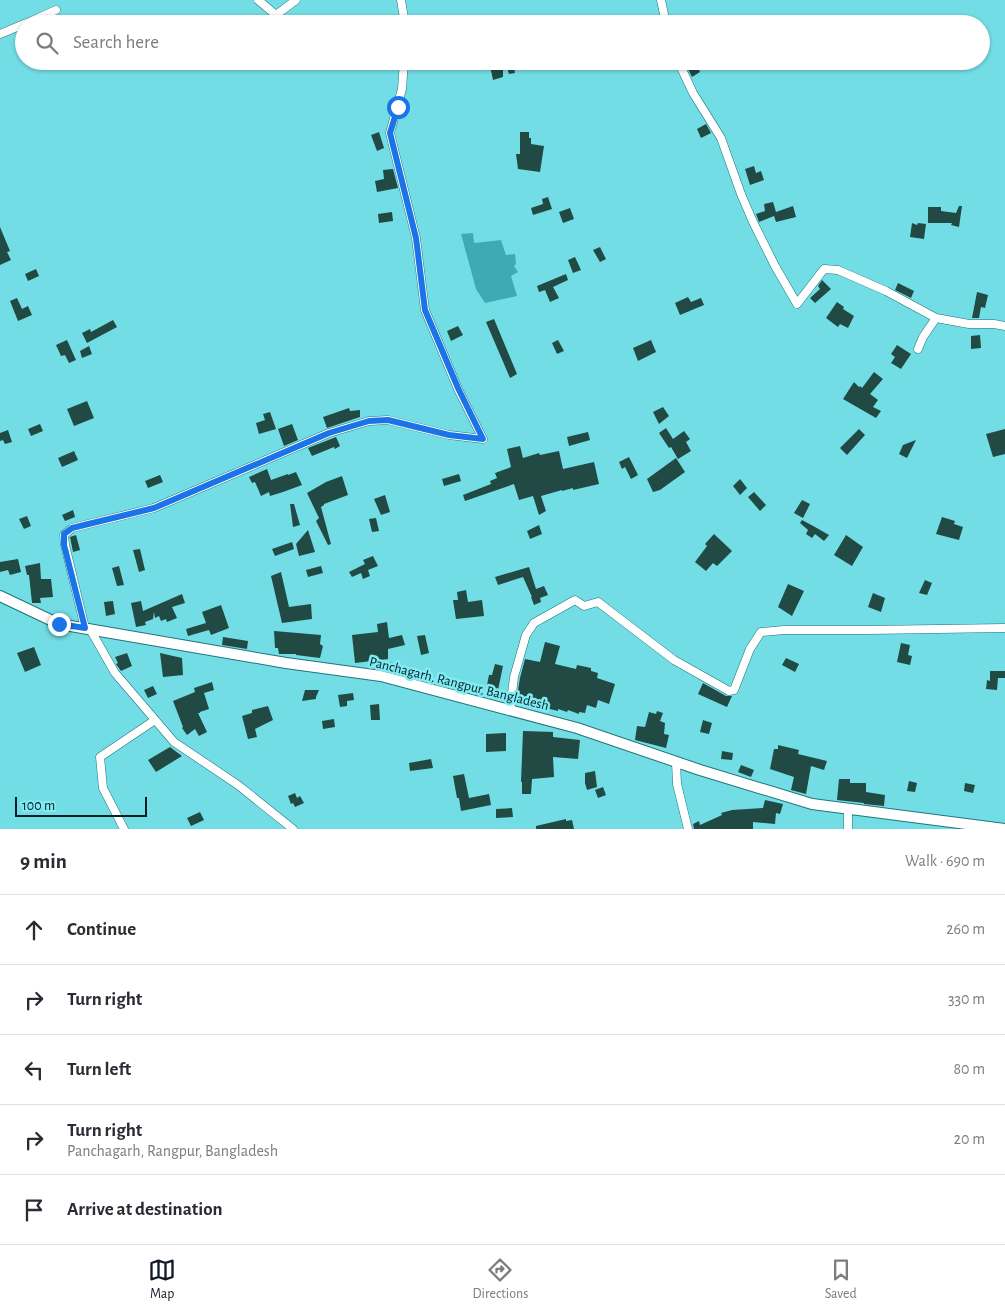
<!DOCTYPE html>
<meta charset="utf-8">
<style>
:root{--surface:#fff;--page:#f2f2f3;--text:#2b2b33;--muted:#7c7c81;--line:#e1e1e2;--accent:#111827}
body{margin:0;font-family:"Alegreya Sans",sans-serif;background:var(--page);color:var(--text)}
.scale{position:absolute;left:15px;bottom:12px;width:132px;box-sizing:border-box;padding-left:5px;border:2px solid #002023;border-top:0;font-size:14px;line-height:18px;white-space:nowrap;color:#002023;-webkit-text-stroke:4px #81eaf2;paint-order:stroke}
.stop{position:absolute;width:15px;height:15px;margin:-11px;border:4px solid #1a73e8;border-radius:50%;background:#fff}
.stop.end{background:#1a73e8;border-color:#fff;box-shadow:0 1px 5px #0008}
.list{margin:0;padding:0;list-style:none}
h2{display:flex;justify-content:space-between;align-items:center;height:65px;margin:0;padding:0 20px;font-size:21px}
h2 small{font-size:16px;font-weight:400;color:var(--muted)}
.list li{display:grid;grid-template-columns:32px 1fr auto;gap:15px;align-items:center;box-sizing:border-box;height:70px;padding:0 20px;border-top:1px solid var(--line)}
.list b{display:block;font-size:19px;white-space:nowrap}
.list p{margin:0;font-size:16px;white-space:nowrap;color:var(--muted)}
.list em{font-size:16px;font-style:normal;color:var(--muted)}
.icon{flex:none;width:28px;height:28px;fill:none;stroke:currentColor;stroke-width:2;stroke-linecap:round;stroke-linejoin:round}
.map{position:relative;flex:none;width:1005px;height:829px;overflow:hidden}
.search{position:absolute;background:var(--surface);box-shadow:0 1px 4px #0004;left:15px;right:15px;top:15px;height:55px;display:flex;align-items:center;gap:12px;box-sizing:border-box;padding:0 18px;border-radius:28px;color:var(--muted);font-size:19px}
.sheet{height:415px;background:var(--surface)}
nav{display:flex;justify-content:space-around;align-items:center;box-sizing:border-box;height:70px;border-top:1px solid var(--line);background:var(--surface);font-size:14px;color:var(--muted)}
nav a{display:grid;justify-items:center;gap:2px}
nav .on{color:var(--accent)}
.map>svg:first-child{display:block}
</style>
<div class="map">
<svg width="1005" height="829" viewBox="0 0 1005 829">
<rect width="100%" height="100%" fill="#73dde5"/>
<path fill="#3eaab2" d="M473,233L474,243L501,240L506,255L515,254L516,264L514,266L518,272L511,276L517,296L485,303L476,289L461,234Z"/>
<path fill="#204a43" d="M513,62L515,73L509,74L506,64Z
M503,64V77L493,80L490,66Z
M696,64L700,72L692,77L688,69Z
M706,124L711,133L701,138L697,129Z
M379,132L384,148L377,151L371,135Z
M520,132H529V138H531V144L544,146L540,172L518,169L516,154H520Z
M754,166L756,173L761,171L764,180L750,185L745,169Z
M393,169L398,188L377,192L375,181L384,179L383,170Z
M548,197L552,209L533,215L531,208L543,204L542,199Z
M773,202L776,212L793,206L796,217L776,222L774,216L759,222L756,214L765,211L764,204Z
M959,206H962L959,227L951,225L952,223H928V207H941V211L956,213Z
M570,208L574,219L563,223L559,212Z
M392,212L393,221L379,223L378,214Z
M912,223L917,225L918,223L926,224L924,239L910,237Z
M0,227L10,251L7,252L11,260L0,265Z
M600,247L606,259L600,262L593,250Z
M575,257L581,270L573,273L568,260Z
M36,269L39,276L28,281L25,274Z
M566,274L568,280L553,287L559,298L550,302L545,290L539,292L537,286Z
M822,280L831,289L815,303L810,298L820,289L818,286Z
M898,283L914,291L911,298L895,290Z
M977,292L988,295L985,308L981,307L979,318H972Z
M688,297L691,302L701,298L704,305L680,315L675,303Z
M17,298L22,309L28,306L32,315L18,321L10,301Z
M837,302L844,307L843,309L854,316L848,328L840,324L838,327L826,318Z
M494,319L517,374L510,378L486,322Z
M113,320L117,327L87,343L82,333L90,329L91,332Z
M458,326L463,335L451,341L447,331Z
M980,335L981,348L971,349V336Z
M67,340L76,360L69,363L65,355L61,356L56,345Z
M558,340L564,351L557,354L552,343Z
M651,340L656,352L638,361L633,348Z
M897,345L911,354L901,369L891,363L895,357L891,354Z
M89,346L92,354L82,358L80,351Z
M874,372L883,379L870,394L878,400L873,407L881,411L876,418L843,399L854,382L859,387L860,386L862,388Z
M87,401L94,418L74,426L67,409Z
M663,407L669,416L659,424L653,412Z
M349,408L350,411L360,410V417L327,428L323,417Z
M270,412L276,429L259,434L256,423L265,420L263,414Z
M40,424L43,431L31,436L28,429Z
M292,424L298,440L284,446L278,429Z
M666,428L673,439L684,431L690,439L686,442L691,451L678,459L671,447L669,448L659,433Z
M859,429L865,435L847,455L840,448Z
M1005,429V454L993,457L986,434Z
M8,430L12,442L5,444L3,440L0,441V433Z
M588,432L590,440L569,446L567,437Z
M336,437L340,446L335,449L334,447L312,456L308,448Z
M916,440L907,458L899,454L903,445Z
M520,446L523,458L539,453L540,455L559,451L563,469L594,462L599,484L573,490V488L562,491V490L541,496L546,511L539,515L533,496L519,500L514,484L465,501L463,495L491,484L490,481L497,478L495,473L511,467L507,449Z
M74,451L78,460L62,467L58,458Z
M629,457L638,475L631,479L625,467L622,469L619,462Z
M676,458L685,472L660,490L653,492L647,479Z
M267,469L271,480L288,474V475L296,472L302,485L283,492L270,496L269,492L261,496L255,482L252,483L249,477Z
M459,474L461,481L444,486L442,479Z
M160,475L163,482L148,488L145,481Z
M342,476L348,495L324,504V505L321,507L331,544L328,545L316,521L319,518L307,493L326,482Z
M740,479L747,488L740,495L733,486Z
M754,492L766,505L760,511L748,497Z
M385,495L390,512L381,515L374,499Z
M802,500L810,504L803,518L794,513Z
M290,504H294L300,525L293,527Z
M73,510L75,517L65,521L62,515Z
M27,516L31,526L24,529L19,519Z
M942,517L955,521L954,524L963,527L959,540L936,534Z
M376,518L379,531L372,532L369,519Z
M802,520L815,527L829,535L824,541L815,534L812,538L806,534L808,530L800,523Z
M539,525L542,534L530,539L527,531Z
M308,530L315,552L299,556L296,544Z
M714,534L732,551L717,566L713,563L706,571L695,562L707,546L705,544Z
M76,535L80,550L73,552L70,537Z
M846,535L863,547L852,566L834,555Z
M292,542L294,549L275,556L272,549Z
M140,549L145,570L139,572L133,550Z
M373,556L378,566L368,570L370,576L363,579L361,573L352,577L349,572L365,564L363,560Z
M18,559L21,572L10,575L8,570L0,572V562Z
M40,563L41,579H51L53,597L40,598L41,603H32L29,575H27L25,566Z
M119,566L124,585L117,586L112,568Z
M321,566L323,573L308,577L306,570Z
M529,567L536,589L544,586L548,595L540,598L541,602L534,605L531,597H532L523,577L498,585L495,577Z
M281,572L289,607L311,604L312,619L282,623L271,576Z
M925,580L932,583L927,595L919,593Z
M788,584L804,591L792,616L778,607Z
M466,590L468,602L482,600L484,616L456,619L453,600H458L457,592Z
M873,593L885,598L881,612L868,607Z
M182,594L185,603L172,607L177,618L167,622L166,619L161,621L159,616L155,618L154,612L153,619L145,622L146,625L136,627L131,603L141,601L143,611Z
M113,601L115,614L106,616L104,602Z
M221,605L229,628L211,635L209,630L188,636L186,629L206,623L202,612Z
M387,622L389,638L402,635L405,645L388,649V659L355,663L352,635L378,632L377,624Z
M274,631L321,635L320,644L323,646L320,658L296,655V654H279L278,648H275Z
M425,635L429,653L421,655L417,636Z
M223,637L248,641L247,649L222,645Z
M545,642L560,646L555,664L576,669L577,665L591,668V671L598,673L597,678L615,684L609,704L598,700L596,708L587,705L585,713L579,712V714L568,710L567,712L558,709V711L546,708L547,706L531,702V703L517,696L520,678L525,659L540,662Z
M901,643L910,645L908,655L912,656L910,665L897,662Z
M34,647L41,665L25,672L17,653Z
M127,653L132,666L121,671L116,664L118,663L115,657Z
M160,653L182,658L183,675L163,677Z
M786,658L799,664L795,672L782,665Z
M384,662L395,663V671L384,670Z
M495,664L503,666L498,690L507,692L505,699L489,695L491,686L487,685L489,675H492Z
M990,671H1005V678H998L997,690L986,689L987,680L990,681Z
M212,682L214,690L204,693L209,709L200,712V713H198L207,732L199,736L195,729L187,735L182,728L183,727L173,701L195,692L194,688Z
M703,683L726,696H732L727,707L698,694Z
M153,686L157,694L148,698L144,690Z
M305,690H319L316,697V699L302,701Z
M353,693L354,700L347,701V706L340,707L338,695Z
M379,704L380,720H371L370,705Z
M268,706L273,720L255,729L257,737L248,739L242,716L252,713V710Z
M657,711L663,713L660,721L665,723L664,734L669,735L666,748L635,740L637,726L645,727L649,712L656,714Z
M334,719L335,727L323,729L322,721Z
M703,720L712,723L709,734L700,732Z
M523,731L553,732V737L580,740L578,759L553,757L554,777L532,779L531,794H522V782H521Z
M506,733V751L486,752V734Z
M778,745L799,750L798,754L827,761L824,770L811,766L806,794L791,790L794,777L770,769L774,749H778Z
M170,747L182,756L156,772L148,760Z
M722,751L733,753L732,760L721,759Z
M431,759L433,768L410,771L409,763Z
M741,765L754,770L751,777L738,772Z
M595,771L597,787L587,790L585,783V773Z
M464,774L469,798L489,794L491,805L461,811L459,798H457L453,776Z
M839,779H850V783H866V792L885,795L884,806L864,804V803L837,800Z
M909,781L917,783L915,792L907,791Z
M965,783L975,785L973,793L964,791Z
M603,787L606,795L598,798L595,790Z
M295,793L297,798L300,796L304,803L295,807L293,803L291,804L288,796Z
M765,800L783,804L780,814L776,813L775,824L753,822V829H694L693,824L699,821L700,825L722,815L721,813L732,810L763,808Z
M512,808L513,817L496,818V809Z
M200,812L204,820L191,826L187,818Z
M566,819V821L572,820L574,829H536V826Z"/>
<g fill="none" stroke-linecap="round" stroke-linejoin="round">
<defs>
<path id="minor" d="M258,0L276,15L296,0
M401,0L405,24
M661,0L666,24
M25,24L56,10
M0,34L24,24
M678,61L693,93L721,138L741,194L753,222L775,266L797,304L824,269L838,270L886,291L936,318L923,337L918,349
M936,318L969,324H994L1005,326
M85,628L65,545L64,535L72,528L154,508L329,433L369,421L388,420L449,435L483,439L458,389L425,310L416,238L390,133L402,89L404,61
M90,629L115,673L174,742L238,785L293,829
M510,710L514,677L526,635L534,623L575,600L584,606L598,602L674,660L729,691L734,690L750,649L761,632L784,630H868L1005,628
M676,762L677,784L688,829
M124,829L103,788L100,757L155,720
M848,829V809"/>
<path id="tertiary" d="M0,596L59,624L286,663L381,676L577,728L700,770L812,804L1005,829"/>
</defs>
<use href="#minor" stroke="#1f757b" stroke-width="9"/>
<use href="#tertiary" stroke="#1f757b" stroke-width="12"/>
<use href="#minor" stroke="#fff" stroke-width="8"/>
<use href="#tertiary" stroke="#fff" stroke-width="10"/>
</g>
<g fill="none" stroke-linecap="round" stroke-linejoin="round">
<path stroke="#1a73e8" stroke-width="6" d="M59,624L85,628L64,545V534L72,528L154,508L329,433L369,421L388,420L449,435L483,439L458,388L425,310L416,238L390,133L398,107"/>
</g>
<g text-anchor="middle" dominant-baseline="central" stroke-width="5" stroke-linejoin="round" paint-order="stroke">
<g font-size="14" fill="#002023" stroke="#81eaf2">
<text transform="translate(459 684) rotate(14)">Panchagarh, Rangpur, Bangladesh</text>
</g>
</g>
</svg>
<div class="scale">100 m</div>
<div class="stop" style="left:398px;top:107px"></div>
<div class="stop end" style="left:59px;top:624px"></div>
<div class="search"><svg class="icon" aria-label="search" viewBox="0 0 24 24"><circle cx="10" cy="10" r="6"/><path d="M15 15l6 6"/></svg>Search here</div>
</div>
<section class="sheet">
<h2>9 min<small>Walk · 690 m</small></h2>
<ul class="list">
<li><svg class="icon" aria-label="ahead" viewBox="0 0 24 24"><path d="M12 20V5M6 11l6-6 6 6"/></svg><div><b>Continue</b></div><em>260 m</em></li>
<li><svg class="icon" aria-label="right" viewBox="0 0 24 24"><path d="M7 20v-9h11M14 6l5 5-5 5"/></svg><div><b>Turn right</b></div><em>330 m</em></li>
<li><svg class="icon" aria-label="left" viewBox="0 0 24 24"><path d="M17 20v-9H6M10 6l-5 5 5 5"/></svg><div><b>Turn left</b></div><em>80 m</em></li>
<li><svg class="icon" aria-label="right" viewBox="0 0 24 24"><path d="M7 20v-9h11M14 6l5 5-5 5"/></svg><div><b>Turn right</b><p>Panchagarh, Rangpur, Bangladesh</p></div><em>20 m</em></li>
<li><svg class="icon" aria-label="arrive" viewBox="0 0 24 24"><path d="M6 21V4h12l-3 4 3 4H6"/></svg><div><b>Arrive at destination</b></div></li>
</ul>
</section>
<nav>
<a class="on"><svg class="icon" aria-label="map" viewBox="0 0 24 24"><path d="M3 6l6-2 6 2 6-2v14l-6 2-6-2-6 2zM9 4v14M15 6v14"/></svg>Map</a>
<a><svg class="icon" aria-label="directions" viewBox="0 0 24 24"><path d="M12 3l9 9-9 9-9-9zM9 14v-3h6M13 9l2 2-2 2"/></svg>Directions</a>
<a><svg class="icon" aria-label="saved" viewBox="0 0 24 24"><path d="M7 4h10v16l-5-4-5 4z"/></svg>Saved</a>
</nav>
